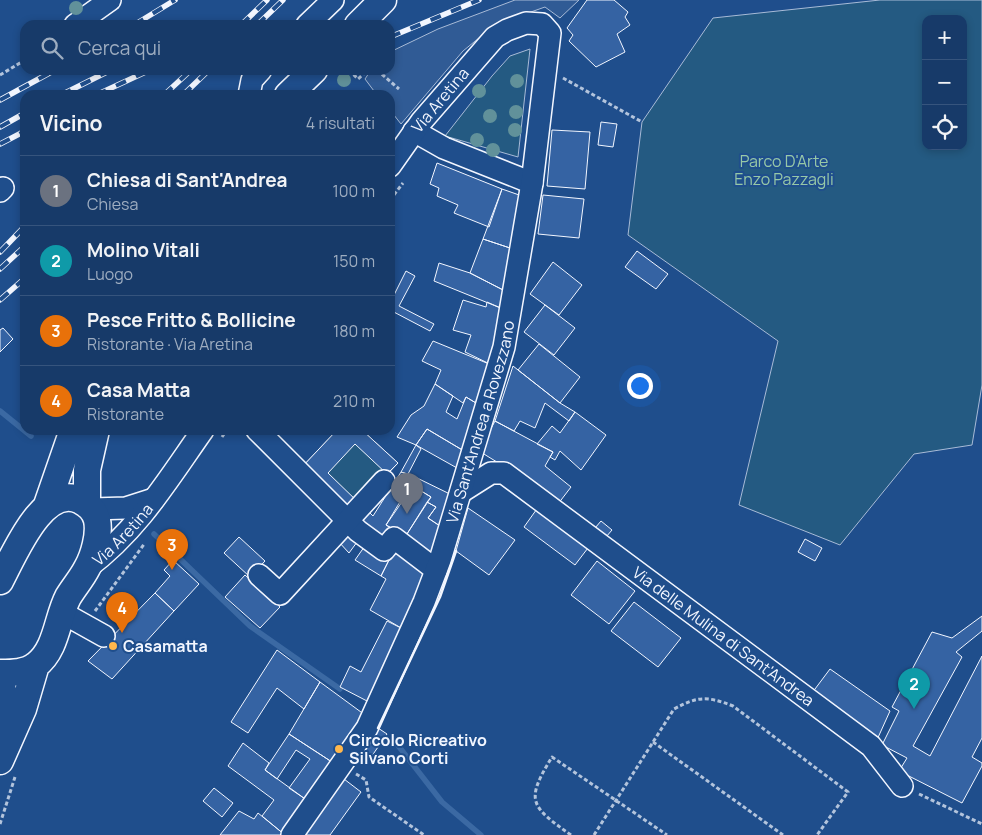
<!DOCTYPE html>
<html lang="it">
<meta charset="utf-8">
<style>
:root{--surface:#173a69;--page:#244571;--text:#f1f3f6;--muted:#9eadc0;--line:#36547d;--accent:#e69b98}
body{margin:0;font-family:Manrope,sans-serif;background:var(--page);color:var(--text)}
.controls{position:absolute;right:15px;top:15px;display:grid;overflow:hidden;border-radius:10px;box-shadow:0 2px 8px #0003}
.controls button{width:45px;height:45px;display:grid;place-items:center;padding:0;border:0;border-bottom:1px solid var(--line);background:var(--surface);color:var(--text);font:25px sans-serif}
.you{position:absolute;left:639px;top:385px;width:18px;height:18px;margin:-12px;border:4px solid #fff;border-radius:50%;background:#1a73e8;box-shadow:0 0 0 8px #1a73e833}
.badge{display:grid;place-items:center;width:32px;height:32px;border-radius:50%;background:var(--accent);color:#fff;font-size:16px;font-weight:700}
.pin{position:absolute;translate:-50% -41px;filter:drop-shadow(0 1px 2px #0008)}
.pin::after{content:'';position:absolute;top:26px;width:18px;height:15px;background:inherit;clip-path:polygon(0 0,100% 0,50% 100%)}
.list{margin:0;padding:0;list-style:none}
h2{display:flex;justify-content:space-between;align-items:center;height:65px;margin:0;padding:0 20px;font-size:21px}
h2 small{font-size:16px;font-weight:400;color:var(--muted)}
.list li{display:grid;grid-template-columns:32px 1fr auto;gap:15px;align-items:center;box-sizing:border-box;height:70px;padding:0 20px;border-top:1px solid var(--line)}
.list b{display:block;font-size:19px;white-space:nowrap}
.list p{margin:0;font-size:16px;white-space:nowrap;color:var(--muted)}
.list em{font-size:16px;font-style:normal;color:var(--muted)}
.icon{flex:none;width:28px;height:28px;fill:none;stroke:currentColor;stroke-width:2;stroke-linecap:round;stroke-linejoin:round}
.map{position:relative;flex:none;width:982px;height:835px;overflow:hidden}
.search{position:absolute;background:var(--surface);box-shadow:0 2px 8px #0003;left:20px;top:20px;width:375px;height:55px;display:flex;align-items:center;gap:12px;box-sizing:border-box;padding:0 18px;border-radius:15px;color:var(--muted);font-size:19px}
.panel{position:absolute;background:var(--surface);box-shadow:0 2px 8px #0003;left:20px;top:90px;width:375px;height:345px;border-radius:15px}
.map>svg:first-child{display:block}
</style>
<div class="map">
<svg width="982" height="835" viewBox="0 0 982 835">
<rect width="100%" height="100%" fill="#1f4e8c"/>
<path fill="#245a82" stroke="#a8bbd7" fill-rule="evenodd" d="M880,0H982V385L972,445L914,454L840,545L739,505L778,341L628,235L642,122L713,18ZM926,19H963V146H926Z
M530,49L518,157L445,136L492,76L510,56Z
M337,430H362L398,463L350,515L301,468Z"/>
<path fill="#305b95" stroke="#a8bbd7" d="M515,0H579L560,18L545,7L511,19L485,33L463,51L401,124L390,110V95H377L365,79L371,70H390V52L438,29Z"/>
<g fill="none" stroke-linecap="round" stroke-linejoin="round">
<path stroke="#3b69a3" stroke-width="5.5" d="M0,411L31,436
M154,534L250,626L340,689
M393,739L442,802L481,835"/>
</g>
<path fill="#3563a3" stroke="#f2f6ff" d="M587,0H614L628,12L625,17L630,25L617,34L625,52L596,67L569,41L573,35L567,28Z
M601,122L617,124L613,147L598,145Z
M552,130L590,132L585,189L547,186Z
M437,163L502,189L489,227L454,213L458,205L437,196L439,188L430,184Z
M502,189L522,196L516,250L483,239Z
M543,195L584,199L579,238L538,234Z
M483,239L516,250L507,292L470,273Z
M637,251L668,274L656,289L625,267Z
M553,262L582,285L559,315L530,294Z
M439,263L470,273L507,292L503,309L434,281Z
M406,271L415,276L399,306L434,324L430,331L390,310V303Z
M463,300L486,307L487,302L503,309L494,366L465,352L471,335L453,330Z
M545,305L575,328L554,355L524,332Z
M3,328L13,339L0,352V330Z
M433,341L494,366L481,406L466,397L463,403L435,384L441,370L422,361Z
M539,344L580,377L560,403L518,370Z
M513,366L560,403L575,412L569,421L545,403L535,428L520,421L514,431L495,421Z
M435,384L453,396L446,412L457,419L466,397L481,406L464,451L427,429L416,445L397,437L411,415L424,406Z
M575,412L606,435L581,470L560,451L555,460L550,457L553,452L537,444L552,426L560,433Z
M495,421L553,452L545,466L571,487L558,504L531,483L479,451Z
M427,429L464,451L457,468L416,445Z
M337,430H362L398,463L387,474L355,444L328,473L360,504L350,515L301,468Z
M416,445L421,449L408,474L401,472Z
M401,472L415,477L386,525L390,527L379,543L354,523L365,508L373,516Z
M415,477L454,496L443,528L428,518L436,507L427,502L431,497L418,489L411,499L406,496Z
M418,489L431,497L405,537L386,525L406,496L411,499Z
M427,502L436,507L428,518L443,528L429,556L405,537Z
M539,506L591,544L575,565L524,527Z
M468,508L515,540L489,575L456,551Z
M601,521L612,530L606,537L595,528Z
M348,529L360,538L349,553L338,541Z
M239,537L265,561L250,577L224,553Z
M805,539L822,548L815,561L798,552Z
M367,543L389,560L381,576L355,560Z
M394,550L426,570L403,629L370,610L386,579L381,576Z
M173,560L199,584L174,611L155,593L170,576L164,570Z
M597,561L635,591L609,624L571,595Z
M245,575L280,607L260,628L225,597Z
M155,593L174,611L112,679L88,661Z
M634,602L681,638L658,667L611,631Z
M982,616V631L956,652L962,657L913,746L930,756L982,656V738L972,757L982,763V766L962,803L899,771L907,758L882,745L899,711L892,707L932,632L952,638Z
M387,621L403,629L367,701L340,687L350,666L361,672Z
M277,650L320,682L304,709L277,688L248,733L231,722Z
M830,669L890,711L876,742L812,693Z
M320,682L365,715L335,764L289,734Z
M378,728L387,734L367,763L359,758Z
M289,734L335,764L308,801L289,788L310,759L296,750L277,779L265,770Z
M243,743L269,763L265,770L308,801L285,835L262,816L274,800L228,766Z
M344,779L361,792L330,835H303Z
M214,788L233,803L222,817L203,801Z
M239,811L254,819L258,813L285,835H220Z"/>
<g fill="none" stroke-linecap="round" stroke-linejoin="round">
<defs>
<g id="minor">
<path d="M75,25L110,0"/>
<path d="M307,25L333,0"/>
<path d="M249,95L252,80L261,70"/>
<path d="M414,131L444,148L532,183"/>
<path d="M0,191L3,188"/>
<path d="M257,430L358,531L384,550L394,538L436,570"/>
<path id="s1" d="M461,492L491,473H504L871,746L902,786"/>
<path d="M92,509L126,508L154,499"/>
<path id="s2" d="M87,568C138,530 167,481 203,430"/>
<path d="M259,575L280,594L384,481"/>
<path d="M61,612L104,636"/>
<path id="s3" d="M292,835L367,728L424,602L440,560L504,347L532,183L550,33L542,24L526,23L507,30L495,37L421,122L390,166"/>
</g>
<path id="major" d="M358,25L383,0
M288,95L314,70
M47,505L73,430
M87,505V470L96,430
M0,581C13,557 44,480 81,501C89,505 95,511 97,520C100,534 94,556 87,568C82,578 74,587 68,597C57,618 57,649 36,665C26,673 12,673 0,673
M0,742L4,703L1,673
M0,761L23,709L36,665"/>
</defs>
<use href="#minor" stroke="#f2f6ff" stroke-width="24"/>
<use href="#major" stroke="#f2f6ff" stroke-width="29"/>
<path stroke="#b3c4dc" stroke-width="3" stroke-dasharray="4 2.5" stroke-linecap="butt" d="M355,70L352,73L358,79L368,70
M377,70L399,89
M0,75L25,60
M563,78L642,122
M390,200L403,183
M222,437L227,430
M95,611L145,543
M653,742L783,835
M356,774L366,780L369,797L424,835
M919,794L982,824
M0,824L15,777
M571,835C530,806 525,801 552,757L667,835
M594,835L674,709C698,696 707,696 733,706L848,792L817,835"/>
<use href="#minor" stroke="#1f4e8c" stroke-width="21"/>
<use href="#major" stroke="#1f4e8c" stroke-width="26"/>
<defs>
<path id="rail" d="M134,25L175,0
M241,25L267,0
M257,25L283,0
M390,37L479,0
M61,95L111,70
M96,95L150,70
M164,95L191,70
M183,95L209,70
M0,100L55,70
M0,127L25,113
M0,144L25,131
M0,252L25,226
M0,269L25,246
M0,300L25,278"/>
</defs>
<use href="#rail" stroke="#f2f6ff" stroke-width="5.5"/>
<use href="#rail" stroke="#1f4e8c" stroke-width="4" stroke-dasharray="11" stroke-linecap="butt"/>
<path stroke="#f2f6ff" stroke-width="2.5" d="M378,728L440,597L456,551"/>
</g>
<g fill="#61919a">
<circle cx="76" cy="8" r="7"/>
<circle cx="344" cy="80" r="7"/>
<circle cx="517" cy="81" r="7"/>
<circle cx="479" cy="91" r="7"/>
<circle cx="516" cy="112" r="7"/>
<circle cx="490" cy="116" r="7"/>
<circle cx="515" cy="130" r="7"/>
<circle cx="477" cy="140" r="7"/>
<circle cx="493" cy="150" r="7"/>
</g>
<g fill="#ffb74d" stroke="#1f4e8c" stroke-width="2">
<circle cx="113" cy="646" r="5"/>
<circle cx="339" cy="749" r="5"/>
</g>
<g text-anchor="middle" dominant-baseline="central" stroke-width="4" stroke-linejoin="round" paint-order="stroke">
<g font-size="16" fill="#f2f6ff" stroke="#1f4e8c">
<text transform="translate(440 100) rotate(-50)">Via Aretina</text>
<text stroke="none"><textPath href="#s3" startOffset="458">Via Sant'Andrea a Rovezzano</textPath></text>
<text stroke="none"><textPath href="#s2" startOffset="49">Via Aretina</textPath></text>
<text stroke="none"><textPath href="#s1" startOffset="322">Via delle Mulina di Sant'Andrea</textPath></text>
</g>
<g font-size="16" fill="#97c8a6" stroke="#1f4e8c">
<text x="784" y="161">Parco D'Arte<tspan x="784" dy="18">Enzo Pazzagli</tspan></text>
</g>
<g font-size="16" font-weight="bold" fill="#f2f6ff" stroke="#1f4e8c" text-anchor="start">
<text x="123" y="646">Casamatta</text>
<text x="349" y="740">Circolo Ricreativo<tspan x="349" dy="18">Silvano Corti</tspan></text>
</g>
</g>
</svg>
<div class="controls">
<button>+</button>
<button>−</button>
<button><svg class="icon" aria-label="locate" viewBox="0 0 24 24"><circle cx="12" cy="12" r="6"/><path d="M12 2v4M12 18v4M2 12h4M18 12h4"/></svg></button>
</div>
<div class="you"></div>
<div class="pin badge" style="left:407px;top:514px;background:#6b7280">1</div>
<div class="pin badge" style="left:914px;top:709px;background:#0f9aa8">2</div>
<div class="pin badge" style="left:172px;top:570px;background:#e8710a">3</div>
<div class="pin badge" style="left:122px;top:633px;background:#e8710a">4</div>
<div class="search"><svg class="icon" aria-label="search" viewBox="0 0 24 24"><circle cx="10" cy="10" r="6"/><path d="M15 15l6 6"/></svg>Cerca qui</div>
<section class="panel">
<h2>Vicino<small>4 risultati</small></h2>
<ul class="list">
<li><span class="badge" style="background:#6b7280">1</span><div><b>Chiesa di Sant'Andrea</b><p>Chiesa</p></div><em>100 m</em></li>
<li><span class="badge" style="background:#0f9aa8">2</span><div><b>Molino Vitali</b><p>Luogo</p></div><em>150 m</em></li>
<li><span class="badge" style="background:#e8710a">3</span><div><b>Pesce Fritto &amp; Bollicine</b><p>Ristorante · Via Aretina</p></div><em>180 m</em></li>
<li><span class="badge" style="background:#e8710a">4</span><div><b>Casa Matta</b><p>Ristorante</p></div><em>210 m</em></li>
</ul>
</section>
</div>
